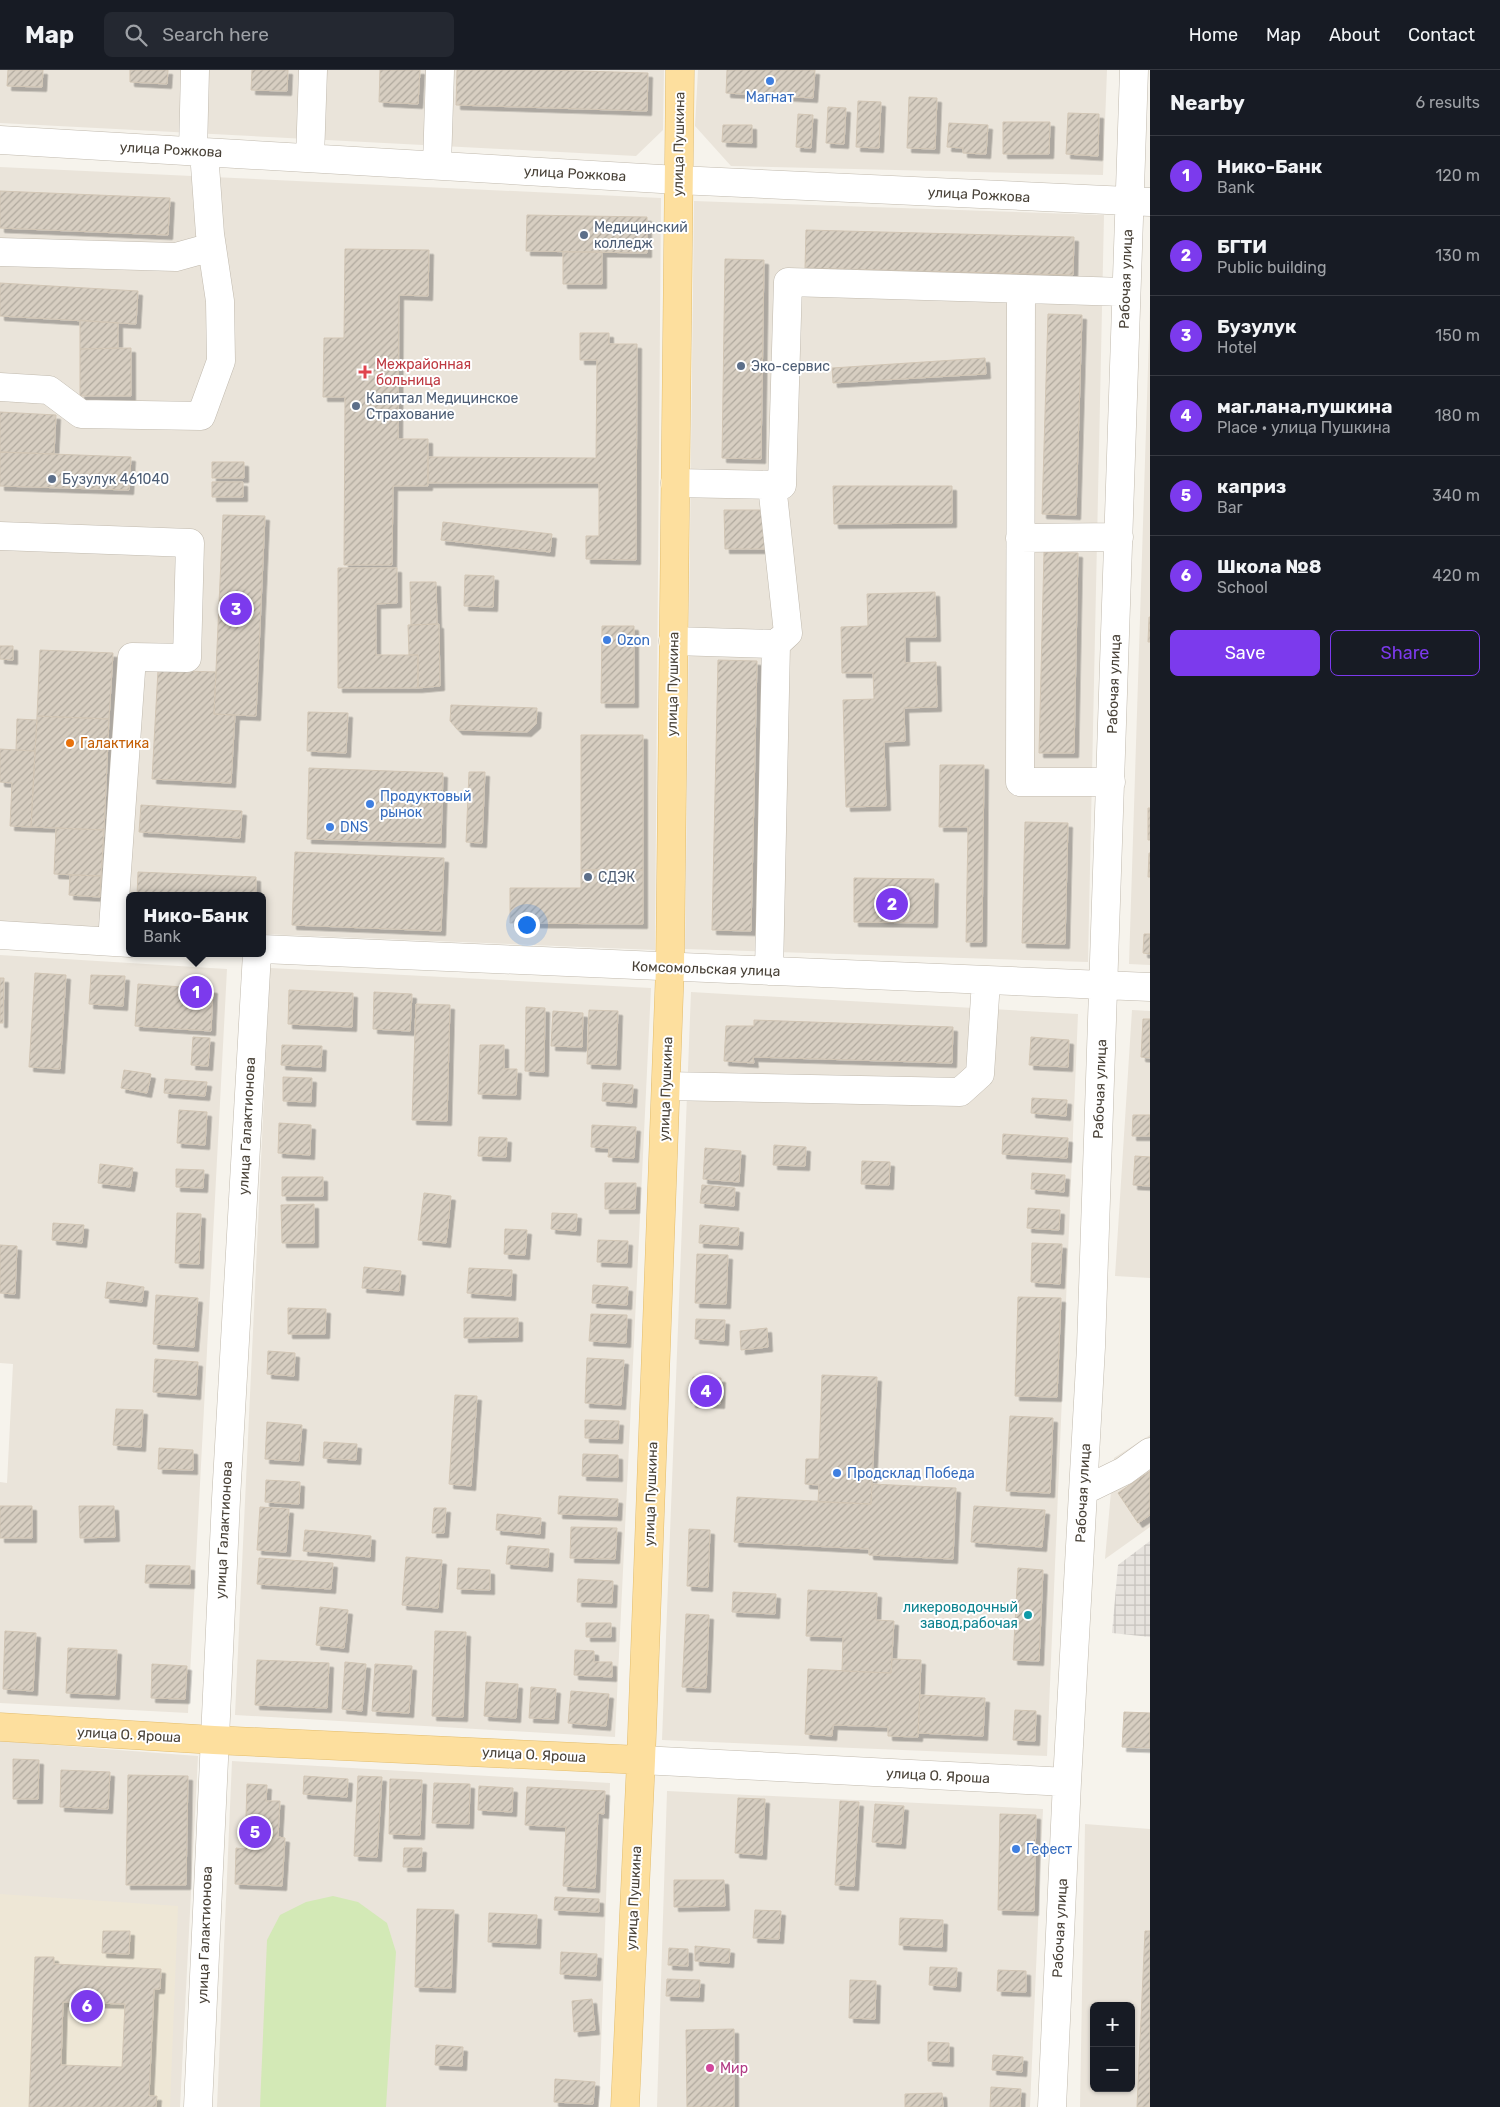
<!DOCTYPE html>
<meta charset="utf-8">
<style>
:root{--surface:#171b24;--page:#242831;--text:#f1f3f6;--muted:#9ea1a6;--line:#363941;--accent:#7c3aed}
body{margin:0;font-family:Rubik,sans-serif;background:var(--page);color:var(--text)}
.controls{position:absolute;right:15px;bottom:15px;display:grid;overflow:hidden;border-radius:8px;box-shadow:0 1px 4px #0004}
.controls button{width:45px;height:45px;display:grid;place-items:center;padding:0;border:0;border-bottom:1px solid var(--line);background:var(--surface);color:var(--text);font:25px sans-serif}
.you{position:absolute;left:526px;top:854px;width:18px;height:18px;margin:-12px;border:4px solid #fff;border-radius:50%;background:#1a73e8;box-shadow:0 0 0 8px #1a73e833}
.badge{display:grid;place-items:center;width:32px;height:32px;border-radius:50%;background:var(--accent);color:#fff;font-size:16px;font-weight:700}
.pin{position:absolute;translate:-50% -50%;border:2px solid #fff;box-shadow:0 1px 5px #0006}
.popup{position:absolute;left:126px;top:822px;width:140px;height:65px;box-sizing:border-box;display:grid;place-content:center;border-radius:8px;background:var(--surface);filter:drop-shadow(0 1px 4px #0005);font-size:16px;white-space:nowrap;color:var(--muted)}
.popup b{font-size:19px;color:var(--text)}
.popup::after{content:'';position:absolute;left:50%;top:100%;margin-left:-10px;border:10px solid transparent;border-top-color:var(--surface)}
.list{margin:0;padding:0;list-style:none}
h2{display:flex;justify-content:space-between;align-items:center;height:65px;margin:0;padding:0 20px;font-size:21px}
h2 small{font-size:16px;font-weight:400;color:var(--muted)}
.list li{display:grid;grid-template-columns:32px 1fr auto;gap:15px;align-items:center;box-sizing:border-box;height:80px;padding:0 20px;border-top:1px solid var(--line)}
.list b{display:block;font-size:19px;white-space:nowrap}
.list p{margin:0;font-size:16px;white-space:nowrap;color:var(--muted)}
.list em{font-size:16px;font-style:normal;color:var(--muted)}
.actions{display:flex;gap:10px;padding:15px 20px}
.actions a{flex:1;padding:11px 0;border:1px solid var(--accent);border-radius:8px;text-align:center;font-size:18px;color:var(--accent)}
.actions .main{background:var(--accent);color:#fff}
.icon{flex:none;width:28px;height:28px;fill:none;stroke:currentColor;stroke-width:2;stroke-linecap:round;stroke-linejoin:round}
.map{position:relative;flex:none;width:1150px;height:2037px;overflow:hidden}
header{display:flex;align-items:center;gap:30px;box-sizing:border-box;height:70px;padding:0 25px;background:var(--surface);border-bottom:1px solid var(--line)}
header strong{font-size:24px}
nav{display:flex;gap:28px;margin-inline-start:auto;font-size:18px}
.search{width:350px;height:45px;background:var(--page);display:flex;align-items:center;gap:12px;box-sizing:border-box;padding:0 18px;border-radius:8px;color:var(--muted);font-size:19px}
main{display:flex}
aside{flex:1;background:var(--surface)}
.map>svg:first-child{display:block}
</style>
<header>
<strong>Map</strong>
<div class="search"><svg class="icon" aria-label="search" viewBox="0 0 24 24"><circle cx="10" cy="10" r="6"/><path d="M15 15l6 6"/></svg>Search here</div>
<nav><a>Home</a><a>Map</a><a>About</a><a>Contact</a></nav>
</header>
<main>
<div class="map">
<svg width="1150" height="2037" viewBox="0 0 1150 2037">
<defs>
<pattern id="industrial-grid" width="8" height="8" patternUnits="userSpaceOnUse" patternTransform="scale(1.25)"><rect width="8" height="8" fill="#e6e2dd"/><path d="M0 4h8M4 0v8" fill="none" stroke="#c7c3be"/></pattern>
<pattern id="building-hatch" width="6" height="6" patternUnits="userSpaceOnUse" patternTransform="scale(1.25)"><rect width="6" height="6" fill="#d7cec1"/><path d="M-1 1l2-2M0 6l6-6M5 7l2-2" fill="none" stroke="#b0a99e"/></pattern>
<filter id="shadow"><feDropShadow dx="4.5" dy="4.5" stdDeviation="0" flood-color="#0004"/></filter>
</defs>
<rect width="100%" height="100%" fill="#f6f3ec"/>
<path fill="#eae4da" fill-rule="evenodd" d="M0,0H664L663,60L636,86L0,53Z
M698,0H1107L1103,105L731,96L695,56Z
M0,97L661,128L655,880L262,864V826H130V858L0,853Z
M694,131L1104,145L1088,892L685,879Z
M1150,234V895L1129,894Z
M0,885L227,899L188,1643L0,1633V1412L7,1413L13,1294L0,1293Z
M270,898L651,918L615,1667L235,1645Z
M691,922L1078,944L1047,1686L662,1670Z
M1132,940L1150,941V1208L1115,1206Z
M1150,1365V1457L1105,1489L1114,1388Z
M0,1671L198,1686L180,2037H0Z
M232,1691L610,1713L599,2037H217Z
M667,1721L1043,1739L1030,2037H657Z
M1085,1754L1150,1759V2037H1080ZM1094,1936H1131V2018H1094Z"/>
<path fill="url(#industrial-grid)" d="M1150,1471V1567L1112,1563L1118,1495Z"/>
<path fill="#eee7d6" d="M0,1824L178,1836L170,2037H0Z"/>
<path fill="#d3e9b6" d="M333,1826L358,1832L387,1853L396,1882L386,2037H260L267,1870L280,1845L306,1832Z"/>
<path fill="url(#building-hatch)" stroke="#d2c6b5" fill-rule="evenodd" filter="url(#shadow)" d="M8,0H43L42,17L7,16Z
M130,0H168L167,14L130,12Z
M252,0H288L287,21L251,20Z
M380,0H420L418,34L379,32Z
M457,0H548L648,3L647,41L456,35Z
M727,0H815L813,28L726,23Z
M909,27L937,28L935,79L907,78Z
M858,31L881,32L879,78L856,77Z
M828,37L846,38L844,74L826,73Z
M1068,43L1099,44L1098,86L1066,84Z
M798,44L813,45L811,78L796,77Z
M1003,52H1050L1049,84H1003Z
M949,53L988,55L986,84L963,83V78L947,77Z
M723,55H752V73L722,72Z
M0,121L170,128L168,165L0,158Z
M527,145L647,147V183L526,181Z
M806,160L1074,167L1073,205L805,198Z
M345,179L429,180L428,226L399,225L398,369H428V416H393L392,495H344L345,327H323L324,268H344Z
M563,182H602V214H563Z
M725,189L764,190L761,389L722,388Z
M0,213L138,221L136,254L0,246Z
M1048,244L1082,245L1076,445L1042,444Z
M80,250L118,253V278L80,279Z
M580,263H609V274H637L636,490L586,489V466H599V413H428V387L596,388L597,290H580Z
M131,278V326H80V279Z
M985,288L986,304L833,313L832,298Z
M0,342L56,345L54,384L0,382Z
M0,382L131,387L129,420L0,416Z
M212,392H244V408H212Z
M212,412H243V427H212Z
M833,416H952V453L834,454Z
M724,440H765V479H725Z
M223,445L265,446L256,646L214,644Z
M443,452L552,464L550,482L441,470Z
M1044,482L1078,483L1074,683H1039Z
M338,498H397V533L376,534V585H418V618H338Z
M465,505L494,506L493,537L464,536Z
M410,512H436L437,554L411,555Z
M935,522L936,567H905V593L936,592L937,637L904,638L905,671L884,672L886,736L846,737L843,630L874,629L873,603H842L841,557L868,556L867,524Z
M1149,547H1150V572H1148Z
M439,554L440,616L418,618V585H409L408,555Z
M602,556H634V633H601Z
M0,576H13V590L0,589Z
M40,580L113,583L109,649L37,646Z
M718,590L757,591L751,861L712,860Z
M158,600L216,602L214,644L235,645L231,713L152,709Z
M451,635L537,638L536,654L527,662L458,660L450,651Z
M308,642L348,643L346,683L307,681Z
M37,646L109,649L104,760L31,757Z
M17,649L37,650L35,681L16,680Z
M581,665H643V800H581Z
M0,679L35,681L31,757L10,756L12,713L0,712Z
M940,695H984L982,872H966L968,757H939Z
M309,698L443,703L441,773L307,769Z
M469,702H485L482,773L466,772Z
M141,735L242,741L240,768L139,762Z
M1148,738H1150V770H1148Z
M1025,752L1068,753L1065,874L1022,873Z
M56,758L104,760L101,806L54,804Z
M295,782L444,788L441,861L292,855Z
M1149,783H1150V807H1148Z
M581,800H643V854L510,853V818H581Z
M138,802L256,807V826H137Z
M70,805L101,806L100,827L69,825Z
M854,808L934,809L933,853L854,852Z
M1144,864H1150V884L1143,883Z
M35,903L66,905L60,999L29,997Z
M91,905L125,906L123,936L89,934Z
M0,908H4L3,953H0Z
M138,914L213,919L211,961L135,956Z
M289,920L353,923L352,957L288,954Z
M374,922L412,924L410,961L373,959Z
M416,934L450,935L447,1051L412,1050Z
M526,937L545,938L544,1002L525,1001Z
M589,940L618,941L616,995L587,994Z
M553,941L583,943L582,977L551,976Z
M1143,949H1150V988L1141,987Z
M754,950L953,957L952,993L753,987L754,993L724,991L726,956H754Z
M193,967L210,968L208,996L191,995Z
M1031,967L1069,970L1068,997L1029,995Z
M282,975L322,976L321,997L281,995Z
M480,975H504V999H517L516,1025L478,1024Z
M124,1000L151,1004L147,1023L121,1018Z
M283,1007L312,1008L311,1032L283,1031Z
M165,1009L207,1012L205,1026L164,1023Z
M603,1013L633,1015L632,1033L602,1031Z
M1032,1028L1067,1030L1066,1046L1031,1043Z
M179,1040L207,1042L205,1075L177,1073Z
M1133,1045H1150V1066H1132Z
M279,1053L311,1055L310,1085L278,1083Z
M592,1055L636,1057L634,1088L608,1087L609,1078L591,1077Z
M1003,1064L1068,1068L1067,1088L1002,1084Z
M479,1067L507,1068L506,1087L478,1086Z
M774,1075L806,1077L805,1096L773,1095Z
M705,1078L741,1081L739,1112L703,1109Z
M1135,1086L1150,1087V1116L1133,1115Z
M862,1091L890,1092L889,1115L861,1114Z
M100,1094L133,1098L130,1117L98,1113Z
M176,1099L204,1100L203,1118L176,1117Z
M1032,1103L1065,1105L1064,1122L1031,1119Z
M282,1107H323V1126H282Z
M605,1113H636L635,1139H605Z
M702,1115L735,1118L734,1136L700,1133Z
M424,1123L451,1126L446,1173L418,1170Z
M314,1134V1173H282L281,1135Z
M1028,1138L1060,1140L1059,1160L1027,1158Z
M177,1143L201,1144L199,1194L175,1193Z
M552,1143L577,1144L576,1161L551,1159Z
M53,1153L84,1155L82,1173L52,1170Z
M700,1155L739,1158L738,1175L699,1173Z
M505,1159L527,1160L525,1185L504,1184Z
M598,1170L628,1171L627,1193L597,1192Z
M1032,1173L1062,1174L1060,1214L1031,1212Z
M0,1175L17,1176L15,1224L0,1223Z
M697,1184L728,1185L726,1234L695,1233Z
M364,1197L401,1201L399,1221L362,1218Z
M469,1198L512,1200L511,1226L467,1223Z
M107,1212L144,1217L142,1232L105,1228Z
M593,1215L628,1217L627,1235L592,1233Z
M156,1225L198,1228L194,1277L153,1274Z
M1018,1227L1061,1228L1057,1327L1015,1326Z
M288,1238L326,1239L325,1264H288Z
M591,1244L627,1245L626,1273L589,1271Z
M464,1248H518V1267L464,1268Z
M696,1249L725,1250L724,1271L695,1269Z
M767,1258L768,1277L741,1280L740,1261Z
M268,1281L295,1283L294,1306L267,1304Z
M587,1288L624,1290L621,1335L585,1333Z
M155,1289L198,1292L196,1325L153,1322Z
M822,1305L877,1307L871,1434L818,1432L819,1415L805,1414L806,1389H819Z
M693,1307L721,1308L720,1334L691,1333Z
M455,1325L477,1326L471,1416L449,1414Z
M116,1339L143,1340L141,1377L113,1375Z
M1010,1346L1053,1348L1050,1423L1006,1421Z
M585,1350L619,1351L618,1369L585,1368Z
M267,1352L302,1355L299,1391L265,1389Z
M324,1372L357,1374L356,1390L323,1388Z
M159,1378L193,1380V1400L158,1399Z
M583,1384L618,1385V1407L582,1406Z
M1150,1401V1445L1138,1453L1118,1423Z
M266,1410L300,1412L299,1434L265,1432Z
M872,1414L956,1418L953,1489L869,1485V1479L734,1472L737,1427L871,1434Z
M559,1426L618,1429L617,1446L558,1444Z
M0,1436H32V1468H0Z
M79,1436H114L115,1467L80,1468Z
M974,1436L1045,1440L1042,1477L971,1472Z
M260,1437L289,1439L286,1482L257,1480Z
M434,1438H446L444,1463H432Z
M497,1444L541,1448L540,1464L496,1460Z
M571,1457L617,1458L615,1489L570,1488Z
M689,1459L710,1460L708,1517L687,1516Z
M305,1460L371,1466L370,1487L303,1481Z
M508,1476L549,1479L548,1497L506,1494Z
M406,1487L442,1490L438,1538L402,1535Z
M259,1488L333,1493L331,1519L257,1514Z
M146,1495L190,1496V1514L145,1513Z
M458,1498L490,1500V1520L457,1519Z
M1018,1498L1043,1500L1039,1591L1013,1590Z
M578,1509L613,1511L612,1533L577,1532Z
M808,1520L877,1523L876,1550L894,1551L891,1603L842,1601L843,1567L806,1566Z
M733,1522L776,1524L775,1544L732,1542Z
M320,1537L348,1540L344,1578L316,1575Z
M686,1544L709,1545L706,1618L682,1617Z
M586,1553H611V1567H586Z
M5,1561L36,1563L33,1621L3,1619Z
M435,1561L466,1562L463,1647L432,1646Z
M68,1578L117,1580L115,1625L66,1623Z
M575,1580L594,1581V1592H612V1607L574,1605Z
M892,1589L921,1590L918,1667L888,1666V1657L833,1655L832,1666L805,1664L808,1599L891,1603Z
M257,1590L329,1593L327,1638L255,1635Z
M345,1592L366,1594L362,1641L342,1639Z
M152,1594L187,1596L185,1629L151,1628Z
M375,1594L412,1596L409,1643L372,1641Z
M486,1612L518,1614L516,1648L484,1646Z
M531,1617L556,1619L554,1649L529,1648Z
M571,1621L609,1624L606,1656L568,1653Z
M920,1625L985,1628L983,1666L918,1663Z
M1015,1640L1036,1641L1035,1671L1013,1670Z
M1124,1642L1150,1643V1678L1122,1677Z
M13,1689L39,1690L38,1729H13Z
M61,1700L110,1702L108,1739L60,1737Z
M128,1705L188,1706L186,1815H126Z
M304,1706L348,1709L347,1727L303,1724Z
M358,1706L382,1707L377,1787L354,1786Z
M390,1709L422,1710L420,1765L389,1764Z
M434,1713L470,1714L469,1754L432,1753Z
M247,1714L267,1715L266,1731H280L278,1767L285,1768L282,1816L235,1814L236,1778L245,1779Z
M479,1716L513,1718L512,1742L478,1740Z
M527,1717L605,1721L604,1744L598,1743L595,1818L563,1816L566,1757L525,1755Z
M738,1728L765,1729L762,1785L735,1783Z
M840,1731L859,1732L854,1816L835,1815Z
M875,1734L904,1736L901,1774L872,1772Z
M1000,1744L1036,1745L1034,1841L998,1840Z
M404,1778H422L421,1797H403Z
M674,1810H724L725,1836L674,1837Z
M555,1827L599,1829V1842L554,1840Z
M417,1839L454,1840L451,1918L415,1917Z
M755,1840L781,1841L779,1869L753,1868Z
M489,1843L537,1845L536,1874L488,1872Z
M900,1848L943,1850L942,1877L899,1875Z
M103,1861H130L129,1884L102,1883Z
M1145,1861H1150V2037H1137Z
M695,1876L730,1879L729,1893L695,1891Z
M669,1878L688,1879V1896L668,1895Z
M561,1882L597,1884L596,1906L560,1904Z
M35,1887H54V1894L161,1899L160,1919H154L149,2026H157L156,2037H29ZM63,1932L125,1934L122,1997L61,1995Z
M930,1897L957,1898L956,1917L929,1915Z
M998,1900L1026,1901V1922L997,1921Z
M667,1909L700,1910L699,1927L666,1926Z
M850,1910L876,1911L875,1949L849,1948Z
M592,1929L595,1960L574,1962L572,1931Z
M734,1959V2037H687L686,1960Z
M928,1972L949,1973V1992L928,1991Z
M436,1975L463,1977L462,1996L435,1995Z
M993,1985L1023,1987L1022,2002L992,2000Z
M555,2009L595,2012L593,2034L554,2032Z
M991,2017L1021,2019L1020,2037H990Z
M942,2023L943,2037H905V2024Z"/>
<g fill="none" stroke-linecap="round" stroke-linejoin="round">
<defs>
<path id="minor" d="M0,70L678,110L1150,132
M193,81L195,0
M310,88L313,0
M437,95L440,0
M0,182L176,187L212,177
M1021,219L1020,712H1111
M0,317L49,320L81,344L201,346L221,291L220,231L210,164L204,82
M675,413L782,415L788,212L1126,222
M772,415L788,563L776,574
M0,466L190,473L187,588L132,587L112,872
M1020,468L1119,467
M673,571L776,574L769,901
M0,865L130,873
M262,879L1150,917
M666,1016L960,1022L980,1004L986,911
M1083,1421L1124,1401L1150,1382
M641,1690L1067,1712
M198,2037L226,1429L257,883
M1052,2037L1067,1712L1091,1277L1134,0"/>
<path id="major" d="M0,1657L214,1670L641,1690
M625,2037L641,1690L670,897L680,0"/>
</defs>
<use href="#minor" stroke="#c1baae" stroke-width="29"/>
<use href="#major" stroke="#e3bd6d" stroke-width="29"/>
<use href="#minor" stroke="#fff" stroke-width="28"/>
<use href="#major" stroke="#fddf9e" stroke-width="28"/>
</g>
<g fill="#3f7fe0" stroke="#fff" stroke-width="2">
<circle cx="770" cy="11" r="5"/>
<circle cx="607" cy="570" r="5"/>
<circle cx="370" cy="734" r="5"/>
<circle cx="330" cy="757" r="5"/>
<circle cx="837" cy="1403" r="5"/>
<circle cx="1016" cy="1779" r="5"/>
</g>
<g fill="#5c6f8a" stroke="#fff" stroke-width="2">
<circle cx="584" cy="165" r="5"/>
<circle cx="741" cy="296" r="5"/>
<circle cx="356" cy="336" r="5"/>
<circle cx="52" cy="409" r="5"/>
<circle cx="588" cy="807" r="5"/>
</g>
<path fill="#e0444e" stroke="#fff" stroke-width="2" d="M362.5 294.5h5v5h5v5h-5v5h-5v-5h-5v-5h5z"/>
<circle fill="#e8710a" stroke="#fff" stroke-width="2" cx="70" cy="673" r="5"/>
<circle fill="#0f9aa8" stroke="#fff" stroke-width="2" cx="1028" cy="1545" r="5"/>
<circle fill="#d1479c" stroke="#fff" stroke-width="2" cx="710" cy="1998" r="5"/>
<g text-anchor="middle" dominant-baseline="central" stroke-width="4" stroke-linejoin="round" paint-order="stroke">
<g font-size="14" fill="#366cbe" stroke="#fff" text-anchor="start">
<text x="770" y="27" text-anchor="middle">Магнат</text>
<text x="617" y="570">Ozon</text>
<text x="380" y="726">Продуктовый<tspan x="380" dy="16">рынок</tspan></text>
<text x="340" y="757">DNS</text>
<text x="847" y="1403">Продсклад Победа</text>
<text x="1026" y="1779">Гефест</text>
</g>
<g font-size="14" fill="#4a4339" stroke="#fff">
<text transform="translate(679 74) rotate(-89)">улица Пушкина</text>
<text transform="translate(171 80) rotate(3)">улица Рожкова</text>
<text transform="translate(575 104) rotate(3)">улица Рожкова</text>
<text transform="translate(979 125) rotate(3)">улица Рожкова</text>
<text transform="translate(1126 209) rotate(-88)">Рабочая улица</text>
<text transform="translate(673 614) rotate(-89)">улица Пушкина</text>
<text transform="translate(1114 614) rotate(-88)">Рабочая улица</text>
<text transform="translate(706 899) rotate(2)">Комсомольская улица</text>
<text transform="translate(666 1019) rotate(-88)">улица Пушкина</text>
<text transform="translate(1100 1019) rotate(-88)">Рабочая улица</text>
<text transform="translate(247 1056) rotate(-87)">улица Галактионова</text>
<text transform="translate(1083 1423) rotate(-87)">Рабочая улица</text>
<text transform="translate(651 1424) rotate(-88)">улица Пушкина</text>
<text transform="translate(224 1460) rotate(-87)">улица Галактионова</text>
<text transform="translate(129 1665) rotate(3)">улица О. Яроша</text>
<text transform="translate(534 1685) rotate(3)">улица О. Яроша</text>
<text transform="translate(938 1706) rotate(3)">улица О. Яроша</text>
<text transform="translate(634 1828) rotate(-87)">улица Пушкина</text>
<text transform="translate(1060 1858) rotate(-87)">Рабочая улица</text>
<text transform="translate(205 1865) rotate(-88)">улица Галактионова</text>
</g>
<g font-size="14" fill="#4e5e75" stroke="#fff" text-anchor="start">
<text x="594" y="157">Медицинский<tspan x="594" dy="16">колледж</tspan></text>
<text x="751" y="296">Эко-сервис</text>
<text x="366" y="328">Капитал Медицинское<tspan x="366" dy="16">Страхование</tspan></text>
<text x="62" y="409">Бузулук 461040</text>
<text x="598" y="807">СДЭК</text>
</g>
<g font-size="14" fill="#be3a42" stroke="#fff" text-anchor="start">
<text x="376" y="294">Межрайонная<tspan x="376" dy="16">больница</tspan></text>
</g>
<g font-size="14" fill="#c56008" stroke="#fff" text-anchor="start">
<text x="80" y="673">Галактика</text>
</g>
<g font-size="14" fill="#0d838f" stroke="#fff" text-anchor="end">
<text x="1018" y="1537">ликероводочный<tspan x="1018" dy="16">завод,рабочая</tspan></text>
</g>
<g font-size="14" fill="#b23c85" stroke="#fff" text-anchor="start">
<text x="720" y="1998">Мир</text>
</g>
</g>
</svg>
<div class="controls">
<button>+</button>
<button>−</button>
</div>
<div class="you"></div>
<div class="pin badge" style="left:196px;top:922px">1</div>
<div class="popup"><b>Нико-Банк</b>Bank</div>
<div class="pin badge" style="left:892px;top:834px">2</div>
<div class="pin badge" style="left:236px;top:539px">3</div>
<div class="pin badge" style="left:706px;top:1321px">4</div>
<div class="pin badge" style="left:255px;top:1762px">5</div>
<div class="pin badge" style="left:87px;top:1936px">6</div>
</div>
<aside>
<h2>Nearby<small>6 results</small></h2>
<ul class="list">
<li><span class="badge">1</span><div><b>Нико-Банк</b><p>Bank</p></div><em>120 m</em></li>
<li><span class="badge">2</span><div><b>БГТИ</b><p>Public building</p></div><em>130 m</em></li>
<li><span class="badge">3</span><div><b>Бузулук</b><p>Hotel</p></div><em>150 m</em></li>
<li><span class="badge">4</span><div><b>маг.лана,пушкина</b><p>Place · улица Пушкина</p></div><em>180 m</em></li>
<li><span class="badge">5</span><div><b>каприз</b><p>Bar</p></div><em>340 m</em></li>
<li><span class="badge">6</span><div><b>Школа №8</b><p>School</p></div><em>420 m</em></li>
</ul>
<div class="actions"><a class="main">Save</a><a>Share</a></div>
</aside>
</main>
